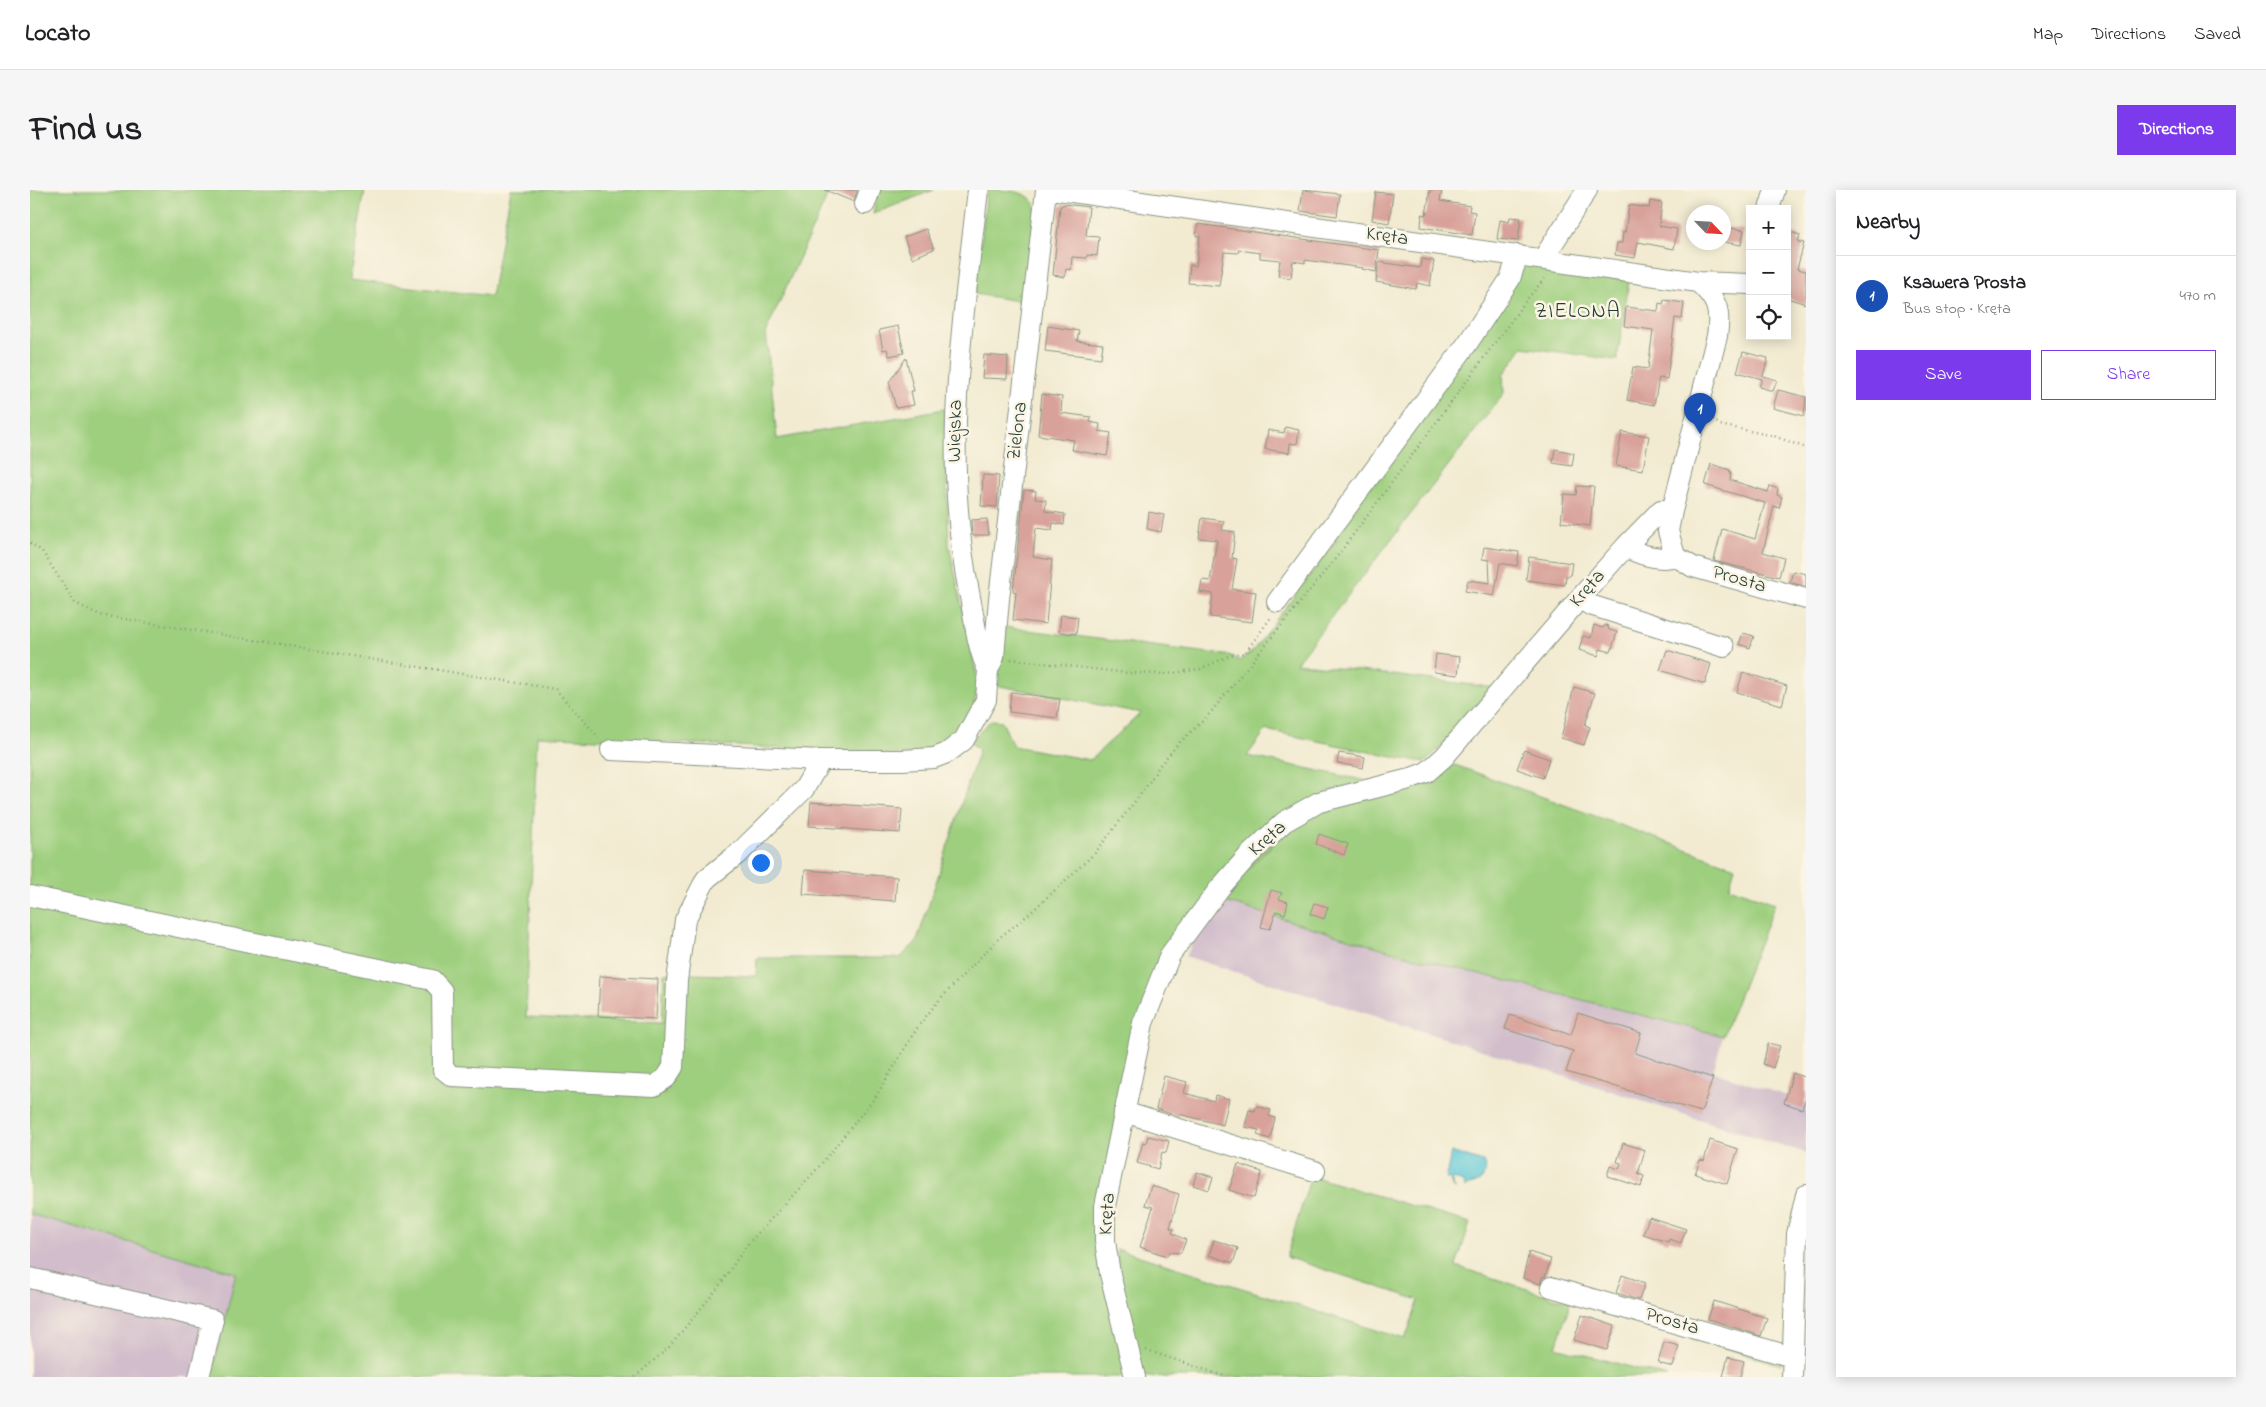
<!DOCTYPE html>
<meta charset="utf-8">
<style>
:root{--surface:#fff;--page:#f6f6f6;--text:#202124;--muted:#757577;--line:#e0e0e0;--accent:#7c3aed}
body{margin:0;font-family:"Indie Flower",sans-serif;background:var(--page);color:var(--text)}
.controls{position:absolute;right:15px;top:15px;display:grid;overflow:hidden;border-radius:0px;box-shadow:0 2px 12px #0003}
.controls button{width:45px;height:45px;display:grid;place-items:center;padding:0;border:0;border-bottom:1px solid var(--line);background:var(--surface);color:var(--text);font:25px sans-serif}
.compass{position:absolute;left:1656px;top:15px;width:45px;height:45px;border-radius:50%;background:var(--surface);box-shadow:0 2px 12px #0003;rotate:115deg}
.you{position:absolute;left:730px;top:672px;width:18px;height:18px;margin:-12px;border:4px solid #fff;border-radius:50%;background:#1a73e8;box-shadow:0 0 0 8px #1a73e833}
.badge{display:grid;place-items:center;width:32px;height:32px;border-radius:50%;background:var(--accent);color:#fff;font-size:16px;font-weight:700}
.pin{position:absolute;translate:-50% -41px;filter:drop-shadow(0 1px 2px #0008)}
.pin::after{content:'';position:absolute;top:26px;width:18px;height:15px;background:inherit;clip-path:polygon(0 0,100% 0,50% 100%)}
.list{margin:0;padding:0;list-style:none}
h2{display:flex;justify-content:space-between;align-items:center;height:65px;margin:0;padding:0 20px;font-size:21px}
h2 small{font-size:16px;font-weight:400;color:var(--muted)}
.list li{display:grid;grid-template-columns:32px 1fr auto;gap:15px;align-items:center;box-sizing:border-box;height:80px;padding:0 20px;border-top:1px solid var(--line)}
.list b{display:block;font-size:19px;white-space:nowrap}
.list p{margin:0;font-size:16px;white-space:nowrap;color:var(--muted)}
.list em{font-size:16px;font-style:normal;color:var(--muted)}
.actions{display:flex;gap:10px;padding:15px 20px}
.actions a{flex:1;padding:11px 0;border:1px solid var(--accent);border-radius:0px;text-align:center;font-size:18px;color:var(--accent)}
.actions .main{background:var(--accent);color:#fff}
.icon{flex:none;width:28px;height:28px;fill:none;stroke:currentColor;stroke-width:2;stroke-linecap:round;stroke-linejoin:round}
.map{position:relative;flex:none;width:1776px;height:1187px;overflow:hidden;border-radius:0px}
header{display:flex;align-items:center;gap:30px;box-sizing:border-box;height:70px;padding:0 25px;background:var(--surface);border-bottom:1px solid var(--line)}
header strong{font-size:24px}
nav{display:flex;gap:28px;margin-inline-start:auto;font-size:18px}
.intro{display:flex;align-items:center;justify-content:space-between;box-sizing:border-box;height:120px;padding:0 30px}
h1{margin:0;font-size:35px}
.button{padding:12px 22px;border-radius:0px;background:var(--accent);color:#fff;font-size:18px;font-weight:700}
main{display:flex;gap:30px;padding:0 30px}
aside{flex:1;background:var(--surface);border-radius:0px;box-shadow:0 2px 12px #0003}
.map>svg:first-child{display:block}
</style>
<header>
<strong>Locato</strong>
<nav><a>Map</a><a>Directions</a><a>Saved</a></nav>
</header>
<div class="intro"><h1>Find us</h1><a class="button">Directions</a></div>
<main>
<div class="map">
<svg width="1776" height="1187" viewBox="0 0 1776 1187">
<rect width="100%" height="100%" fill="#fcf5e5"/>
<filter id="ink" filterUnits="userSpaceOnUse"><feTurbulence type="fractalNoise" baseFrequency=".02" numOctaves="2"/><feDisplacementMap in="SourceGraphic" scale="10" xChannelSelector="R" yChannelSelector="G"/><feConvolveMatrix kernelMatrix="1 2 1 2 8 2 1 2 1" color-interpolation-filters="sRGB"/></filter>
<filter id="wash" filterUnits="userSpaceOnUse"><feTurbulence type="fractalNoise" baseFrequency=".0096" numOctaves="4" result="noise"/><feDisplacementMap in="SourceGraphic" scale="20" xChannelSelector="R" yChannelSelector="G"/><feGaussianBlur stdDeviation="1.12" result="paint"/><feColorMatrix in="noise" values="0 0 0 0 0 0 0 0 0 0 0 0 0 0 0 0 0 1.4 0 .05"/><feComposite in="paint" operator="in"/></filter>
<g filter="url(#wash)">
<rect width="100%" height="100%" fill="#f2ebd1"/>
<path fill="#d1bdcb" d="M1189,710L1368,763L1693,846L1683,882L1776,912V963L1155,766Z
M0,1024L206,1083L181,1187H0Z"/>
<path fill="#9ecf7e" stroke="#5e8659" d="M0,0H335L319,90L461,106L481,0H800L736,142L747,249L914,219L919,355L948,492C943,538 924,549 884,565L507,546L496,827L632,833L634,783L726,786L727,768H870L887,751L949,560L940,552L961,530L972,531L983,556L1060,570L1111,523L965,495L974,437L1202,466L1208,471L1221,463L1306,351L1299,347L1494,72L1599,91L1587,170L1493,157L1473,185L1474,203L1266,473L1467,498L1396,572L1372,569L1236,540L1217,566L1342,592L1298,601L1135,760L1067,1021L1099,1187H181L206,1083L0,1024Z
M848,0H904L843,24Z
M957,0C976,0 1001,0 1006,17L1000,113L945,104Z
M1425,575L1705,677L1699,697L1745,713L1693,846L1368,763L1189,710L1220,674L1275,625L1395,592Z
M1281,986L1440,1033L1426,1076L1519,1106L1752,1158L1751,1175L1541,1111L1526,1157L1638,1187H1112L1089,1096L1087,1059L1375,1149L1389,1110L1256,1067Z"/>
<path fill="#5ec9d8" stroke="#3e8386" d="M1421,962L1453,972C1459,985 1451,994 1438,995L1435,998L1434,992L1423,989L1422,995L1426,999L1422,997L1420,989L1416,988Z"/>
<g id="blocks">
<path fill="#d8a19a" d="M795,0H827L824,12Z
M1273,0L1310,4L1307,26L1270,21Z
M1400,0H1412L1410,11L1440,16L1439,21L1445,22L1442,45L1391,37L1392,24L1396,25Z
M1346,2L1363,4L1359,33L1342,30Z
M1620,11L1632,13L1629,36L1647,39L1644,59L1608,52L1605,68L1585,65L1587,53H1592L1593,42L1595,43L1599,15L1619,18Z
M1034,14L1059,17L1056,46L1069,47L1067,66L1057,65V68L1042,67L1041,80L1036,79L1035,87L1023,85L1030,17Z
M1480,27L1491,28L1488,51L1467,49L1470,30L1479,32Z
M1168,34L1349,60L1346,82L1332,79L1333,78L1275,70V73L1263,71L1261,88L1248,86L1250,70L1230,68V63L1209,60L1208,63L1194,62L1189,96L1158,93L1160,75L1166,76L1170,46H1166Z
M1695,37L1714,40L1711,55L1694,52Z
M896,39L904,59L882,68L874,47Z
M1757,41L1770,45L1768,52L1774,53L1767,79L1776,81V114L1757,108Z
M1391,69L1404,71L1400,96L1387,93L1386,99L1346,92L1349,72L1390,78Z
M1634,110L1654,113L1652,129L1645,128L1637,189L1629,188L1624,215L1597,210L1603,177L1618,179L1623,140L1594,136L1596,117L1628,121L1629,113L1633,114Z
M868,136L874,163L859,166L857,159L853,160L849,140Z
M1018,136L1049,141L1047,151L1073,154L1071,168L1015,161Z
M1713,162L1738,168L1733,186L1747,190L1743,201L1729,197L1732,189L1707,182Z
M954,165L978,167L977,189L952,188Z
M876,168L884,201H881L884,215L866,218L859,192Z
M1748,200L1776,207L1774,226L1743,218Z
M1012,204L1032,207L1031,223L1061,227L1060,232L1070,234L1069,241L1081,243L1077,266L1042,260L1044,250L1008,245Z
M1255,237L1269,240L1267,254L1260,253L1259,263L1235,259L1238,240L1254,243Z
M1592,242L1619,246L1613,280L1586,276Z
M1525,259L1544,263L1542,276L1523,273Z
M1681,274L1700,280L1699,282L1701,283L1700,290L1738,302L1740,296L1748,299L1747,305L1752,307L1749,318L1744,316L1733,362L1754,368L1749,387L1684,371L1692,339L1725,349L1735,313L1675,295Z
M953,285L969,286L967,317L951,316Z
M1547,296L1564,297L1560,336L1531,332L1534,304L1546,305Z
M994,300L1006,301L1005,309L1016,310L1015,321L1035,324L1034,335L1023,333L1022,340L1006,338L1003,367L1022,370L1016,434L983,430L986,402L983,401Z
M1119,322L1134,325L1131,342L1117,339Z
M1172,328L1194,331L1192,340L1205,342L1202,368L1207,369L1202,399L1226,402L1222,432L1180,427L1183,404L1170,402L1172,390L1180,391L1187,350L1169,348Z
M957,329L959,345H942L941,330Z
M1454,357L1489,362L1487,376L1470,373L1464,406L1435,401L1438,390L1460,393L1459,370L1452,369Z
M1499,367L1542,373L1540,386H1536L1535,395L1496,390Z
M1763,381L1776,384V397L1760,392Z
M1031,425L1048,427L1046,444L1029,442Z
M1564,435L1572,438L1577,435L1579,440L1587,442L1581,462L1570,459L1568,466L1549,460L1553,446L1561,448Z
M1713,443L1724,446L1720,458L1709,454Z
M1637,460L1681,474L1675,494L1630,480Z
M1406,464L1430,467L1428,485L1404,482Z
M1713,482L1757,496L1752,515L1707,502Z
M1544,497L1565,503L1555,535L1560,537L1554,555L1531,548Z
M981,502L1030,509L1027,528L979,522Z
M1494,560L1519,569L1513,588L1487,579Z
M1309,563L1335,567L1333,578L1307,573Z
M781,612L872,619L870,643L779,636Z
M1289,644L1318,654L1314,665L1286,654Z
M775,680L867,687L865,711L773,704Z
M1241,700L1252,703L1249,709L1258,712L1255,724L1246,721L1240,739L1231,737Z
M1284,713L1298,717L1294,729L1280,724Z
M570,786L628,789L626,829L568,826Z
M1548,823L1611,843L1605,863L1683,888L1671,922L1536,882L1543,861L1475,839L1480,825L1541,845Z
M1738,853L1750,856L1743,878L1733,874Z
M1763,883L1776,888V908L1772,919L1754,913Z
M1134,886L1157,892L1154,903L1184,911L1185,905L1199,909L1193,935L1149,924L1148,926L1126,919Z
M1226,916L1241,920L1239,926L1245,928L1240,949L1227,945L1229,940L1215,937L1219,920L1225,921Z
M1118,946L1139,951L1136,963L1132,962L1128,979L1107,973L1113,952L1116,953Z
M1680,950L1708,959L1697,994L1665,984L1670,970L1674,971Z
M1593,953L1615,960L1608,984L1614,986L1611,997L1577,986L1580,976L1589,979L1591,973L1587,972Z
M1208,974L1232,982L1224,1008L1199,1000Z
M1167,982L1183,987L1179,1000L1163,995Z
M1121,996L1149,1004L1140,1038L1144,1039L1142,1043L1156,1050L1151,1063L1139,1062L1137,1066L1110,1057L1123,1017L1115,1015Z
M1619,1027L1656,1039L1651,1053L1639,1049L1638,1052L1613,1044Z
M1184,1050L1208,1058L1203,1073L1179,1065Z
M1499,1062L1521,1069L1515,1087L1513,1086L1510,1094L1493,1088Z
M1592,1085L1615,1093L1609,1110L1586,1103Z
M1684,1111L1737,1128L1731,1146L1678,1129Z
M1552,1125L1585,1136L1577,1160L1544,1150Z
M1634,1152L1649,1156L1643,1177L1628,1173Z
M1698,1167L1714,1171L1710,1187H1693Z"/>
</g>
</g>
<g filter="url(#ink)">
<use href="#blocks" fill-opacity="0" stroke="#889482" stroke-width="1"/>
<g fill="none" stroke-linecap="round" stroke-linejoin="round">
<defs>
<path id="minor" d="M948,0C932,139 911,268 940,407C945,432 947,457 958,480
M1028,0L1668,92C1687,109 1691,120 1687,146L1642,321L1638,341L1645,366L1663,377L1776,409
M835,14L840,0
M1739,19L1745,0
M1513,69L1557,0
M1668,92L1720,94
M1596,356C1607,365 1632,371 1645,366
M1550,408L1560,415L1694,457
M1247,412L1437,154L1480,89L1488,65
M581,560L791,570H872L904,568L917,563L934,550L956,510L958,480L964,467L969,409L1016,0
M0,706L402,790L412,801L413,879L422,886L624,896L636,888L643,877L647,791L655,730L676,689L709,663L774,599L791,570
M1094,922L1285,981
M0,1088L183,1130L169,1187
M1521,1097L1762,1167
M1105,1187L1080,1084L1075,1051V1016L1113,833L1140,765L1189,699L1218,666L1254,632L1289,612L1376,590L1397,582L1414,567L1550,408L1596,356L1631,320L1642,321
M1762,1187L1767,1044L1776,1005"/>
</defs>
<use href="#minor" stroke="#889482" stroke-width="22"/>
<path stroke="#889482" stroke-width="2.5" stroke-dasharray="1 4" stroke-linecap="butt" d="M1683,229L1690,235L1744,246L1776,258
M0,353L12,361L45,413L70,425L525,499L569,548
M981,469L1097,483L1137,484L1170,479L1201,465L1215,463L1242,426
M1116,1160L1197,1187
M605,1187L639,1157L687,1099L717,1055L788,978L846,906L889,835L910,809L969,748L998,725L1065,663L1116,597L1130,575L1149,553L1177,527L1306,368L1498,108L1516,87"/>
<use href="#minor" stroke="#fff" stroke-width="20"/>
</g>
</g>
<g text-anchor="middle" dominant-baseline="central" stroke-width="5" stroke-linejoin="round" paint-order="stroke">
<g font-size="20" fill="#1f3d34" stroke="#fcf5e5">
<text transform="translate(1357 47) rotate(8)">Kręta</text>
<text transform="translate(926 241) rotate(-89)">Wiejska</text>
<text transform="translate(988 241) rotate(-83)">Zielona</text>
<text transform="translate(1709 390) rotate(16)">Prosta</text>
<text transform="translate(1558 399) rotate(-49)">Kręta</text>
<text transform="translate(1238 649) rotate(-42)">Kręta</text>
<text transform="translate(1078 1024) rotate(-86)">Kręta</text>
<text transform="translate(1642 1132) rotate(16)">Prosta</text>
</g>
<g font-size="21" letter-spacing="1" fill="#1f3d34" stroke="#fcf5e5">
<text x="1548" y="122">ZIELONA</text>
</g>
</g>
</svg>
<div class="controls">
<button>+</button>
<button>−</button>
<button><svg class="icon" aria-label="locate" viewBox="0 0 24 24"><circle cx="12" cy="12" r="6"/><path d="M12 2v4M12 18v4M2 12h4M18 12h4"/></svg></button>
</div>
<svg class="compass" viewBox="-18 -18 36 36"><path d="M0-13l5 13h-10z" fill="#e53935"/><path d="M0 13l5-13h-10z" fill="#757577"/></svg>
<div class="you"></div>
<div class="pin badge" style="left:1670px;top:244px;background:#1a4fb4">1</div>
</div>
<aside>
<h2>Nearby<small></small></h2>
<ul class="list">
<li><span class="badge" style="background:#1a4fb4">1</span><div><b>Ksawera Prosta</b><p>Bus stop · Kręta</p></div><em>470 m</em></li>
</ul>
<div class="actions"><a class="main">Save</a><a>Share</a></div>
</aside>
</main>
